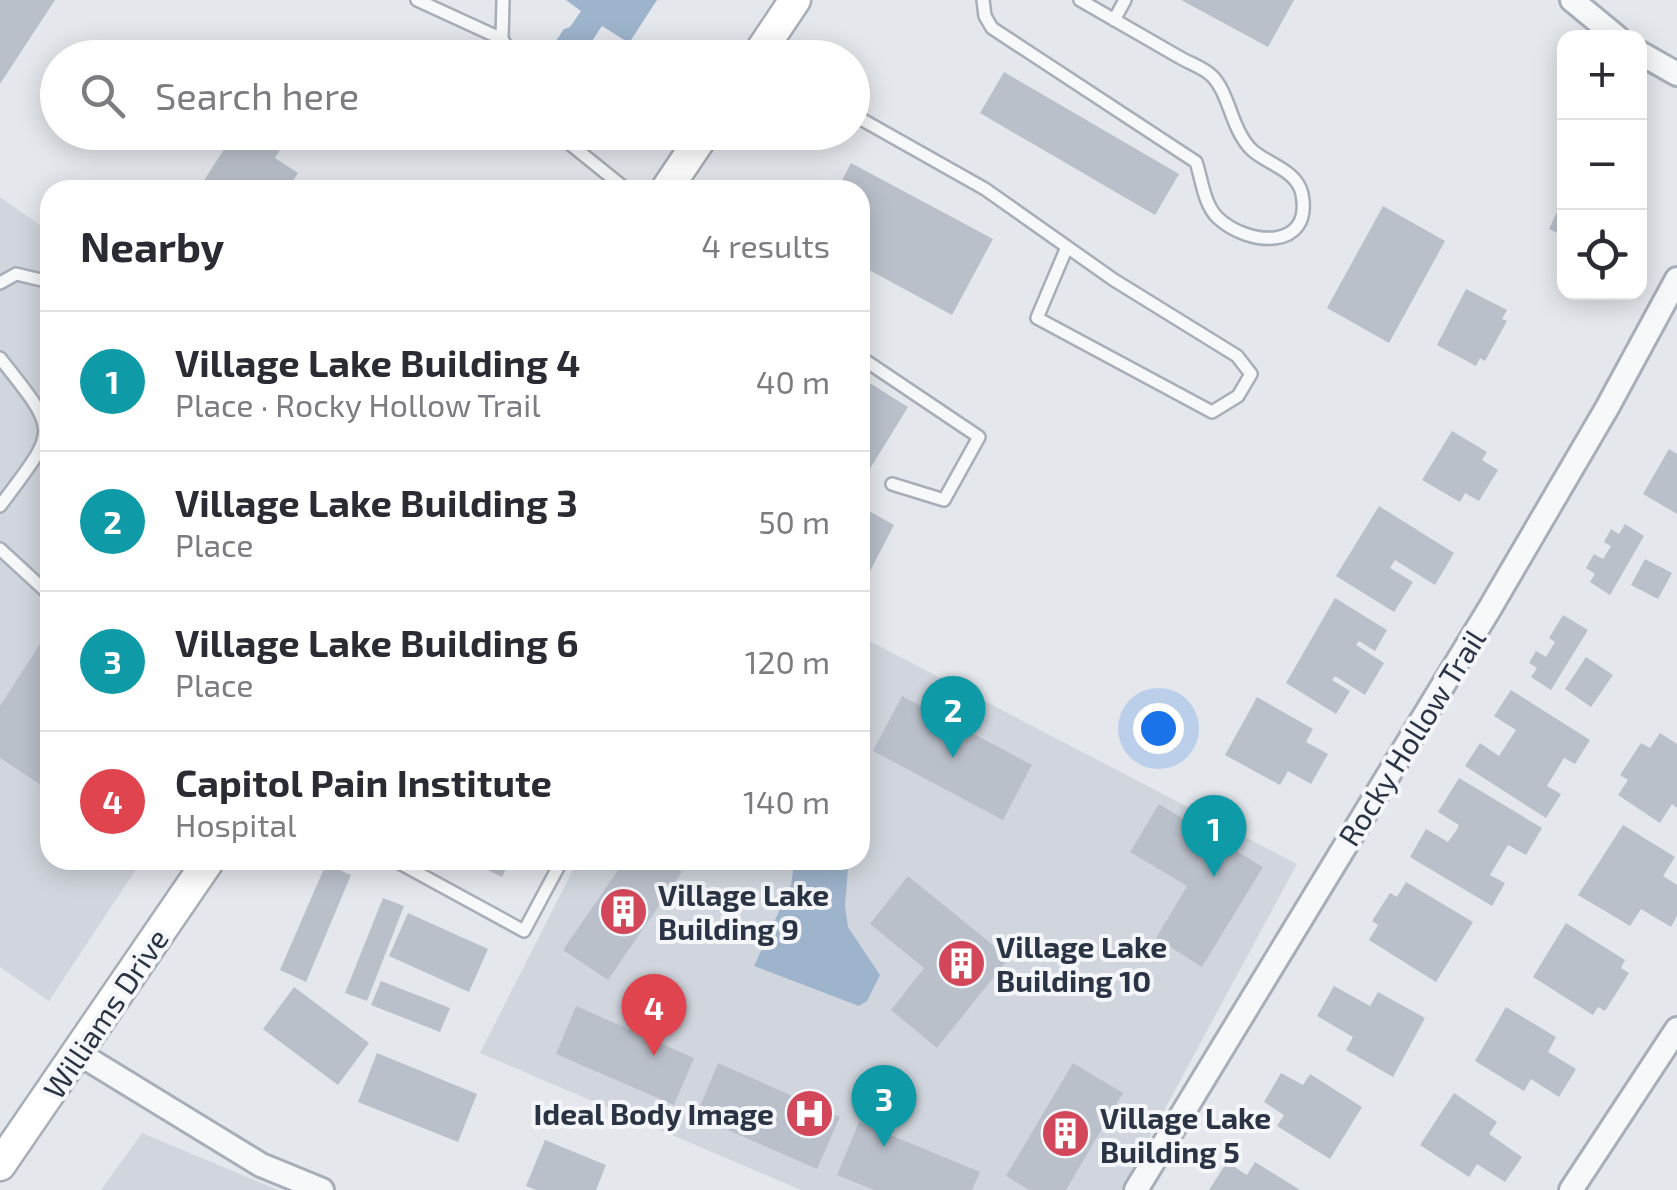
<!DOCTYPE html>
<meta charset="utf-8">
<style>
:root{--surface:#fff;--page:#f2f2f3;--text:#2b2b33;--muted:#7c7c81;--line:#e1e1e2;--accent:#7c3aed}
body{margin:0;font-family:"Exo 2",sans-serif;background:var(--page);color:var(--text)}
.controls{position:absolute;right:30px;top:30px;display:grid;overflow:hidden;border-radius:20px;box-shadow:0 5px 25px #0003}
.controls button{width:90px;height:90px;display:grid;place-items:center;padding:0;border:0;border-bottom:2px solid var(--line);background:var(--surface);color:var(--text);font:50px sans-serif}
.you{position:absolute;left:1158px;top:728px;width:35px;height:35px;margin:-25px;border:8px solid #fff;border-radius:50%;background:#1a73e8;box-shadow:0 0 0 15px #1a73e833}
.badge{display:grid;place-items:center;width:65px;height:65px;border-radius:50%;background:var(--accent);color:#fff;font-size:32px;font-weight:700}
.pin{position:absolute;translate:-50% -82px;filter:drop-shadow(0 2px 5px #0008)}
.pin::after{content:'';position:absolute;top:52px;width:35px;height:30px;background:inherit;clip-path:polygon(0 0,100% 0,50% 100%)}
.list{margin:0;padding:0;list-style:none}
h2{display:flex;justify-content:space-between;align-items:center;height:130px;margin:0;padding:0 40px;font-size:42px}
h2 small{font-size:32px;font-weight:400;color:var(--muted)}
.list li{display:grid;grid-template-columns:65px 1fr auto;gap:30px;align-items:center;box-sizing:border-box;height:140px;padding:0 40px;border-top:2px solid var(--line)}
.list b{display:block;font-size:38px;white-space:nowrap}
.list p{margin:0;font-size:32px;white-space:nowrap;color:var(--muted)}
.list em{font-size:32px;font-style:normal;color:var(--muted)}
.icon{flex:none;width:55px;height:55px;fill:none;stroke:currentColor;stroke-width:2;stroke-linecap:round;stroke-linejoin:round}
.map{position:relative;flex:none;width:1677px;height:1190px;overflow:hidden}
.search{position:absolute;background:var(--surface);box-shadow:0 5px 25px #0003;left:40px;top:40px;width:830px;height:110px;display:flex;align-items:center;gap:25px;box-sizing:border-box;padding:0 35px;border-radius:55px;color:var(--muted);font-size:38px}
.panel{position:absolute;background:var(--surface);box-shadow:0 5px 25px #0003;left:40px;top:180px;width:830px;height:690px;border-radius:30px}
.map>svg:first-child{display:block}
</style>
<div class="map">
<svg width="1677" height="1190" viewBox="0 0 1677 1190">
<rect width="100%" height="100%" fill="#e4e7ec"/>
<path fill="#d1d6de" d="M0,197L50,232V860H142L49,1001L0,967Z
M860,636L1297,864L1121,1190H801L480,1053L578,860H860Z
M142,1133L278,1190H101Z"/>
<path fill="#9eb4cc" d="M566,0H657L629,43L602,26L592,41L616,57H545L564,29L570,27L581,11Z
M794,865L848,868L845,906L848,927L880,975L867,1001L859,1006L754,966L791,885Z"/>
<path fill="#bac0ca" d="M0,0H55L0,84Z
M1181,0H1294L1268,47Z
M1004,72L1179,174L1155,215L980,113Z
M235,132H291L275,158L298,173L287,190H198Z
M851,163L993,239L952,315L860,265V190H837Z
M1564,197V236L1549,229Z
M1383,206L1445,241L1389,343L1327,308Z
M1466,289L1507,310L1502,319L1507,321L1485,361L1480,358L1476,366L1437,345Z
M860,377L908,407L860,485Z
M1452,431L1487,452L1482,460L1498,470L1479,501L1465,493L1460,502L1422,480Z
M1669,449L1677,454V514L1643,494Z
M860,506L894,525L868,575L860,571Z
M1379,506L1454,553L1435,585L1395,560L1390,568L1413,582L1394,612L1336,576Z
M1625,524L1644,536L1610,595L1590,582L1595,574L1586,568L1594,554L1603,559L1611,546L1604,542L1611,529L1619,534Z
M1645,559L1672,573L1658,599L1631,585Z
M1335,598L1387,630L1375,651L1359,641L1356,645L1384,663L1365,695L1335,676L1332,680L1350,691L1336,714L1286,683Z
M1563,615L1588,630L1551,690L1531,677L1537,668L1529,663L1536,651L1546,657L1555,642L1549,638Z
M40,644L50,651V791L0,758V706Z
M1586,657L1613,675L1591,707L1565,689Z
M1511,690L1590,740L1575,764L1564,758L1547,786L1561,794L1546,818L1465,766L1480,743L1499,756L1516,730L1494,716Z
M902,696L1032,765L1003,820L873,751Z
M1257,697L1313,729L1306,742L1328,754L1311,784L1288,771L1280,785L1225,755Z
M1660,733L1677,744V808L1672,804L1660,823L1618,795L1628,780L1620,775L1641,743L1650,748Z
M1459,778L1542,828L1526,855L1508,845L1490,875L1505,883L1492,906L1410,857L1426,829L1448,842L1456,831L1459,825L1438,812Z
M1159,804L1263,867L1202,967L1156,938L1187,886L1130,852Z
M1623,825L1675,857L1663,876L1677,885V916L1671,927L1641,909L1630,926L1578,895Z
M467,860H510L502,877Z
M625,860H664L682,872L608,980L563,950Z
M326,864L351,875L306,982L280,970Z
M908,876L1009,958L937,1048L891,1010L924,968L870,924Z
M1406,882L1473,922L1436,982L1369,940L1378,925L1372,921L1390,893L1397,897Z
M383,898L404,906L367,1001L345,993Z
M408,913L488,949L469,992L389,956Z
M1566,923L1625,960L1621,968L1629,973L1605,1011L1598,1007L1593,1015L1533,977Z
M381,981L450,1008L440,1032L371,1005Z
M1334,986L1370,1006L1378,992L1425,1018L1393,1077L1346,1050L1353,1037L1317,1016Z
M294,987L369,1043L338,1085L263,1029Z
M576,1006L694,1058L674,1105L556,1054Z
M1506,1007L1556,1037L1548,1052L1576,1069L1559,1097L1531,1079L1524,1091L1475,1061Z
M377,1053L477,1094L458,1142L358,1102Z
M718,1063L840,1117L817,1169L696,1116Z
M1073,1063L1123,1093L1066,1190H1029L1006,1176Z
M1281,1073L1303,1085L1310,1074L1362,1107L1330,1159L1277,1126L1284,1115L1264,1102Z
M1454,1093L1497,1122L1489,1134L1522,1157L1505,1182L1477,1164L1469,1177L1420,1145Z
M859,1122L980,1172L972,1190H874L837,1175Z
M545,1140L606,1165L596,1190H536L526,1186Z
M1227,1162L1247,1175L1255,1162L1300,1190H1209Z"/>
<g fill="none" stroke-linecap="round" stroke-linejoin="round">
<defs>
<path id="service" d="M417,0L502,39L514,58
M983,0L985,16L992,28L1196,162C1202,180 1204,205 1218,218C1248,246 1313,251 1302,194C1297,170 1267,164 1252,150C1231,130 1230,94 1212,76C1204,68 1189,63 1179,57C1146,38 1113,19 1080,0
M1114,20L1125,0
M502,39L503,0
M852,114L985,189L1114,280L1237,356L1251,374L1238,396L1212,412L1037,318L1067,247
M563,132L570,144L627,190
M0,283L16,274L50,282
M860,357L979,437L944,500L892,484
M0,358C61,435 58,428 0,506
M0,549L50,595
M394,860L524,931L562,860"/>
<path id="minor" d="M1572,0L1618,38
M1640,53L1677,74
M78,1053L261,1165L322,1190
M1136,1190L1490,608L1607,408L1677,279
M1571,1190L1677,1029"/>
<path id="secondary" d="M756,58L795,0
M666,190L705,132
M0,1165L209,860"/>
</defs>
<use href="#service" stroke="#a8aeb7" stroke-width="16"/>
<use href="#minor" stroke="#a8aeb7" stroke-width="28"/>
<use href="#secondary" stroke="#a8aeb7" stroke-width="35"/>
<use href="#service" stroke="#f7f8fa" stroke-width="11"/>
<use href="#minor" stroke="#f7f8fa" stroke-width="22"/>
<use href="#secondary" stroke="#fff" stroke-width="30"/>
</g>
<defs>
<symbol id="building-disc" viewBox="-11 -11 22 22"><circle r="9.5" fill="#d2475a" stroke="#f4f6f9"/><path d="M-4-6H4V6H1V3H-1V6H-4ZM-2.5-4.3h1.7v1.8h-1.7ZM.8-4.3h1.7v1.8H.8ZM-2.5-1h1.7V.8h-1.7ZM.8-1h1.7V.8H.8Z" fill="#fff"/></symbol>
<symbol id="hospital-disc" viewBox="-11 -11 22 22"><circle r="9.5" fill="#d2475a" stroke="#f4f6f9"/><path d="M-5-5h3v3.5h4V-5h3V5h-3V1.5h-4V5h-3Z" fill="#fff"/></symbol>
</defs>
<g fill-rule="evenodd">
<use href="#building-disc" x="596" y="884" width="55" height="55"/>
<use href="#building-disc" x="934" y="936" width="55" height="55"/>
<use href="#hospital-disc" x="782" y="1086" width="55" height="55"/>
<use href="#building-disc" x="1038" y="1106" width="55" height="55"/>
</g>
<g text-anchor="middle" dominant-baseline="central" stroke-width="8" stroke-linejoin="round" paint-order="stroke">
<g font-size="30" fill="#2a3445" stroke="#f4f6f9">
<text transform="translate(1411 737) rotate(-58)">Rocky Hollow Trail</text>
<text transform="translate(105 1013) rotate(-56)">Williams Drive</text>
</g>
<g font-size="30" font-weight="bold" fill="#2a3445" stroke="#f4f6f9" text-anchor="start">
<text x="658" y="894">Village Lake<tspan x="658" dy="34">Building 9</tspan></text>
<text x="996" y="946">Village Lake<tspan x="996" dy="34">Building 10</tspan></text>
<text x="774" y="1113" text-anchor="end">Ideal Body Image</text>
<text x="1100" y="1117">Village Lake<tspan x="1100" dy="34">Building 5</tspan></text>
</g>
</g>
</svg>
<div class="controls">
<button>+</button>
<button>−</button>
<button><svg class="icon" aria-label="locate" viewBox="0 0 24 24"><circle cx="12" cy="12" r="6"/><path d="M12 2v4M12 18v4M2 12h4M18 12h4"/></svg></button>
</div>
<div class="you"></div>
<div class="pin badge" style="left:1214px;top:877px;background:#0f9aa8">1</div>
<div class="pin badge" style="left:953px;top:758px;background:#0f9aa8">2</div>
<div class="pin badge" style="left:884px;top:1147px;background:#0f9aa8">3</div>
<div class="pin badge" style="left:654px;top:1056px;background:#e0444e">4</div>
<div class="search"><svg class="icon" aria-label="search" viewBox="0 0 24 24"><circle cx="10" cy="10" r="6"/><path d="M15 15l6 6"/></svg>Search here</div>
<section class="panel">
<h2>Nearby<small>4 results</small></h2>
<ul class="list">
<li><span class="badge" style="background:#0f9aa8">1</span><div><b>Village Lake Building 4</b><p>Place · Rocky Hollow Trail</p></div><em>40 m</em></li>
<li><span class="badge" style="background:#0f9aa8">2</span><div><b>Village Lake Building 3</b><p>Place</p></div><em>50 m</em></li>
<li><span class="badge" style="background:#0f9aa8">3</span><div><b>Village Lake Building 6</b><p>Place</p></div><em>120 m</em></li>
<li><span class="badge" style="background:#e0444e">4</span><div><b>Capitol Pain Institute</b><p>Hospital</p></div><em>140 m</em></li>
</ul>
</section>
</div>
